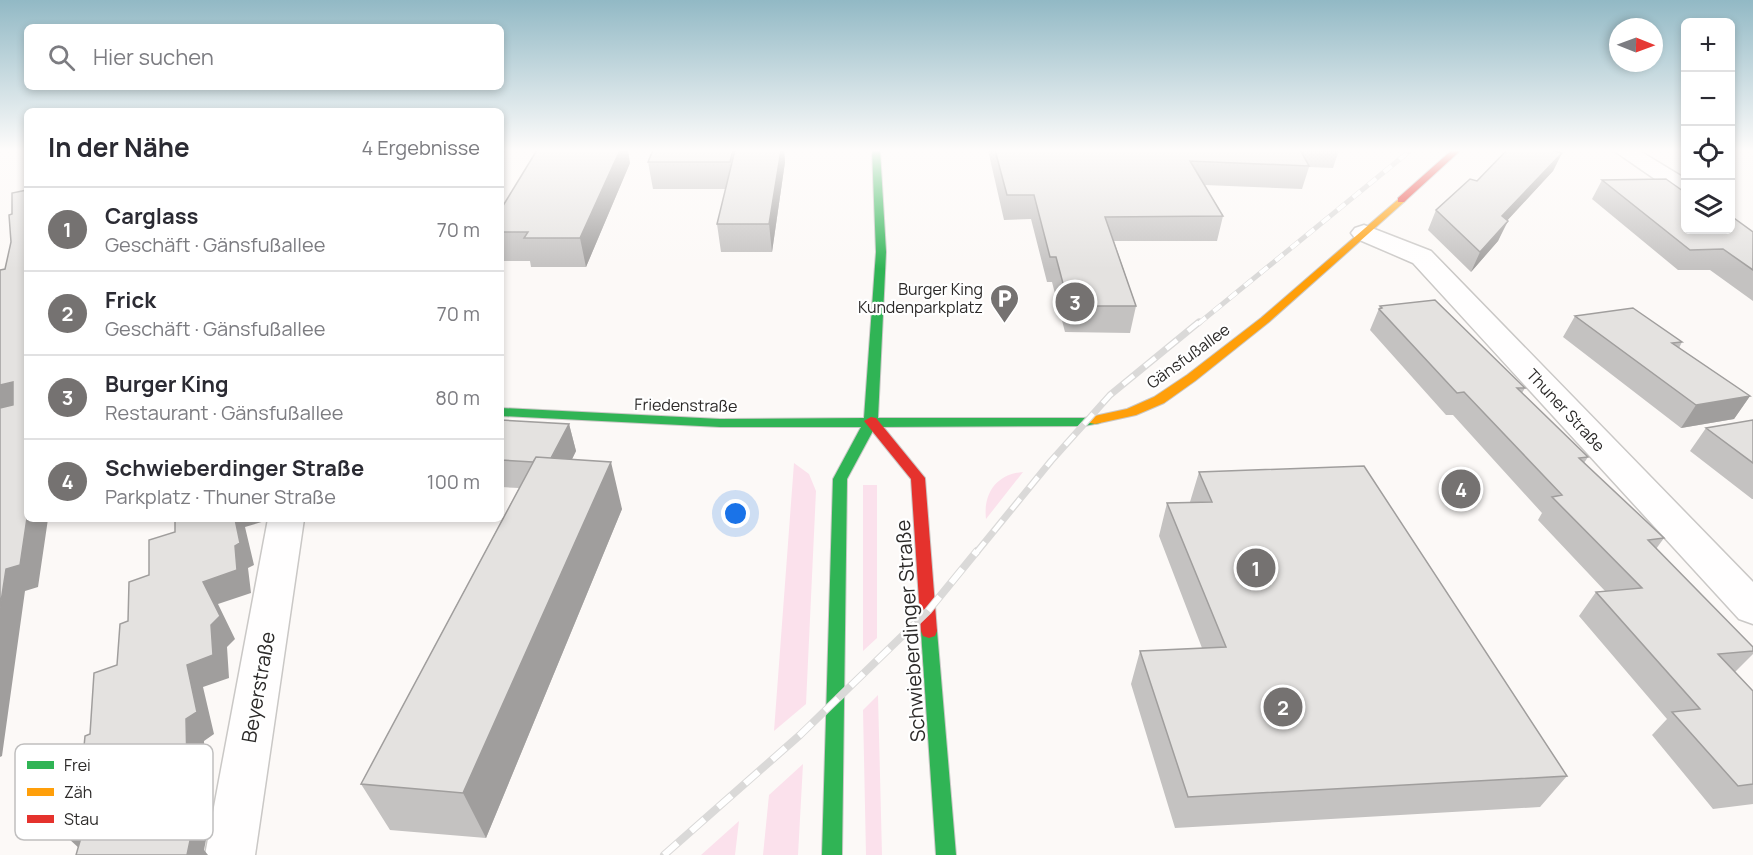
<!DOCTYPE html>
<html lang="de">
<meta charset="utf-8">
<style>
:root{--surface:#fff;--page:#f2f2f3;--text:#2b2b33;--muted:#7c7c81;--line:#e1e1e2;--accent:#757271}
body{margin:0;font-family:Manrope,sans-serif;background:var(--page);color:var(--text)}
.controls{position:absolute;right:18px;top:18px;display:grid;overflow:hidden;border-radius:9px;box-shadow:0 3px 9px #0003}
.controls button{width:54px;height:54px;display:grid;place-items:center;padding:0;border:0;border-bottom:2px solid var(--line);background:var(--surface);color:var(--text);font:30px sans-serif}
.compass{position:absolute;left:1609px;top:18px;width:54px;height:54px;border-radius:50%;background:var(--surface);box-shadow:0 3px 9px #0003;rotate:91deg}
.you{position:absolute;left:736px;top:514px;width:21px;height:21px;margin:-15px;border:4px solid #fff;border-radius:50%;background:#1a73e8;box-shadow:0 0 0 9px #1a73e833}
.badge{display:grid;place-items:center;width:39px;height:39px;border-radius:50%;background:var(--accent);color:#fff;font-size:20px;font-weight:700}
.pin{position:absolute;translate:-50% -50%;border:3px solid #fff;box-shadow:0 2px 6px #0006}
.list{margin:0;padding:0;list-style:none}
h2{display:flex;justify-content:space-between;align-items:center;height:78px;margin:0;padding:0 24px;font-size:26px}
h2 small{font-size:20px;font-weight:400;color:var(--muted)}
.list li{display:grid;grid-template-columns:39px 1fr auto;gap:18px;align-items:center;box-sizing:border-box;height:84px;padding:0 24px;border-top:2px solid var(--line)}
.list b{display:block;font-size:22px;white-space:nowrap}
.list p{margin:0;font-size:20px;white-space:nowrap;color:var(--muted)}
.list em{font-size:20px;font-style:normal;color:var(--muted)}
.icon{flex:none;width:33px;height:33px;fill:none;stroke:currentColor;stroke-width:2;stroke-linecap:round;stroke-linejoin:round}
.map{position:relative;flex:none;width:1753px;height:855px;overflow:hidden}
.search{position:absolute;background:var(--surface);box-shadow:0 3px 9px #0003;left:24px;top:24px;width:480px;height:66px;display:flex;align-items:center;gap:15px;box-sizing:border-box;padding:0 21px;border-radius:9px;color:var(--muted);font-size:22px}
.panel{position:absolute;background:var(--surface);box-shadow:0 3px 9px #0003;left:24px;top:108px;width:480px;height:414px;border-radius:9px}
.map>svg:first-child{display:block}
</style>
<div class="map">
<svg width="1753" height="855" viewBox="0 0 1753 855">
<rect width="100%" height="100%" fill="#fcf9f7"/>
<path fill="#fbe1ec" d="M794,463L809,474L816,491L806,704L774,731Z
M1023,472L986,519C983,493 997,474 1023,472Z
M863,485H877V638L863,651Z
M878,695L882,855H866L863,710Z
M803,764L798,855H763L769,795Z
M739,821L735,855H701Z"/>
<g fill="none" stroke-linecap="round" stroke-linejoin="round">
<defs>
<path id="street" d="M1613,150H1638L1686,179V197L1678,195Z
M1364,225L1431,251L1753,582V624L1739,619L1413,263L1355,238L1351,233L1355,228Z
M268,519H304L255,855H205Z"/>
<path id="fast" d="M872,150H880L886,252L878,418H1084L1095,416L1102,420L1100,423L1084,426L875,427L847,479L842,855H822L833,479L861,427H720L501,416V408L720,419L864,418L876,252Z
M929,624L935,626L937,631L956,855H936L921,631L923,626Z"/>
<path id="slow" d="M1401,197L1406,200L1404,202L1269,322L1195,381L1164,403L1136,415L1095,424L1090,423L1088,420L1090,417L1127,409L1154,397L1187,375L1261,318Z"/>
<path id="jam" d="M1452,150H1461L1404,202H1398V198Z
M871,417L876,418L925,478L937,631L935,636L929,638L923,636L921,631L911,479L864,421Z"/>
</defs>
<use href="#street" stroke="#cac8c6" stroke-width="3"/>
<use href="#fast" stroke="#cac8c6" stroke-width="2"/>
<use href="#slow" stroke="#cac8c6" stroke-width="2"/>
<use href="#jam" stroke="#cac8c6" stroke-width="2"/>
<use href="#street" fill="#fffefe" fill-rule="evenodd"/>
<use href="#fast" fill="#30b455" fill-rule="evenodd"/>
<use href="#slow" fill="#ff9f0a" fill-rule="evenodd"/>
<use href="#jam" fill="#e5322d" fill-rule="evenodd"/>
<defs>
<path id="rail-far2" d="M1198,324L1411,150"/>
<path id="rail-far1" d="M976,553L1051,461L1110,395L1199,322"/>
<path id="rail" d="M664,855L800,735L928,611L977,551"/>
</defs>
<use href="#rail-far2" stroke="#dad9d8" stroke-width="5"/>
<use href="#rail-far1" stroke="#dad9d8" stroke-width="7"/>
<use href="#rail" stroke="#dad9d8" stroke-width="8"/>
<use href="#rail-far2" stroke="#fff" stroke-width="4" stroke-dasharray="10" stroke-linecap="butt"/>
<use href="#rail-far1" stroke="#fff" stroke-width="4.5" stroke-dasharray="14" stroke-linecap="butt"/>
<use href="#rail" stroke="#fff" stroke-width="6" stroke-dasharray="18" stroke-linecap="butt"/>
</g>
<path fill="#c4c2c1" d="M653,150H784L785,162L772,252H721L717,224L726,189H653L648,162Z
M988,150H1339L1333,168L1309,167L1302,189L1205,185L1223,216L1217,241H1114L1136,306L1130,333L1065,332L1052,282H1047L1031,219L1004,220Z
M1562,153L1553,171L1507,220L1498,241L1471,272L1428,230L1436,210L1477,181Z
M630,163L586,267H531L530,261H501V209Z
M1602,180L1683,191L1753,232V301L1710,270H1678L1592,199Z
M1380,306L1525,388L1522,393L1588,457L1584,463L1664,538L1656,549L1753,647V654L1735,672L1753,691V804L1713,809L1652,735L1667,719L1579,616L1596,592L1605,591L1538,520L1542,513L1453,415H1446L1370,330Z
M1575,316L1682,342L1679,348L1750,396L1734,419L1681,428L1563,337Z
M501,420L569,424L576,451L572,459L622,509L486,838L390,830L361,784L519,488L501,487Z
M1753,420V499H1752L1690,451L1706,428Z
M1199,472L1567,776L1540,807L1175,828L1131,684L1140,651L1202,648L1159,536L1167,503L1190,502Z"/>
<path fill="#a09e9d" d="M501,150H506L501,157Z
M620,150H628L630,163L586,267L580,238Z
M781,150H784L785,162L772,252L769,224Z
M1562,153L1553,171L1493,236L1502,216Z
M1508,221L1498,241L1471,272L1480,252Z
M13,382L27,401L0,409V385Z
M1750,396L1734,419L1681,428L1696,405Z
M569,424L576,451L557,490L549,463Z
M611,462L622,509L486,838L463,793Z
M27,519H48L38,587L25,591L2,756L0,757V608L6,569Z
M235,519H266L265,521L245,527L254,565L248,568L251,593L218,604L235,639L227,647L229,678L203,687L214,734L204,741L207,835L204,850L208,855H187L184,834L187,665L203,582L235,546Z
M87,817L80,849L57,828Z"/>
<path fill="#e4e2e0" stroke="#a09e9d" stroke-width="1.5" d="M537,150H620L580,238H524L528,232H501V209Z
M653,150H733L730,162H648Z
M735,150H781L769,224H717Z
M995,150H1300L1309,166L1190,161L1223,216L1105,217L1136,306H1069L1056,257H1050L1034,195H1007Z
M1507,150H1551L1562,153L1502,216L1508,221L1480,252L1436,210L1470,179L1477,181Z
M1666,179L1683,191L1686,187V230H1731V216L1753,232V270L1723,249L1690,250L1602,180Z
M27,190V518L20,565L6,569L0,608V408L13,405V382L0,385V270L5,269L11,242L9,215L12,214V193Z
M1435,300L1525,388H1517L1588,457L1579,458L1664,538L1648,540L1753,647V651L1718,654L1753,691V784L1738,786L1672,712L1700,709L1596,592L1642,588L1552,497L1562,495L1464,392L1457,393L1379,309L1382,308L1380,306Z
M1633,308L1682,342L1672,343L1750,396L1696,405L1575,316Z
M501,420L569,424L551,458L536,457L533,462L501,460Z
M1753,420V463L1706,428Z
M536,457L611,462L463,793L361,784Z
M1364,466L1567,776L1188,797L1140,651L1226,647L1167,503L1212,502L1199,472Z
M175,519H235L240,543L235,546L237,570L203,582L220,616L211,625L213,655L187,665L197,712L186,719L188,813L184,834L191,836L187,855H76L87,817L57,828L62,776L82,768L85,736L90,734L94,673L117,665L120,624L128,621L129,582L149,575V540L175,532Z"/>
<linearGradient id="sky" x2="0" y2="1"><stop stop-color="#92b9c5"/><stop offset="0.56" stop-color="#fefcfb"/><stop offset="1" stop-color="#fefcfb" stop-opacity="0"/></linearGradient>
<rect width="1753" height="269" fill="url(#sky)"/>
<defs>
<symbol id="parking-pin" viewBox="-11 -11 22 30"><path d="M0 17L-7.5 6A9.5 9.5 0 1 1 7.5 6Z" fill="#757271" stroke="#fff"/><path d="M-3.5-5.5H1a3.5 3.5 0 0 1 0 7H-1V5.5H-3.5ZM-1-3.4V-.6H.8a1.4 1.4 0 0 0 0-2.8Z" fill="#fff"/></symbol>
</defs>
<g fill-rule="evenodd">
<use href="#parking-pin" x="988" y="282" width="33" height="45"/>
</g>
<g text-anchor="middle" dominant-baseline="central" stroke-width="4.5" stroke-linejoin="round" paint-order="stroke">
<g font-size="16" fill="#2c2a29" stroke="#fff" text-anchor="end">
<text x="983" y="289">Burger King<tspan x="983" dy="18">Kundenparkplatz</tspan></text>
</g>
<g font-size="16" fill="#2c2a29" stroke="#fff">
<text transform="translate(1188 356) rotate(-36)">Gänsfußallee</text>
<text transform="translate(686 405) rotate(1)">Friedenstraße</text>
<text transform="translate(1566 410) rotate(47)">Thuner Straße</text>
</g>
<g font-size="20" fill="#2c2a29" stroke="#fff">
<text transform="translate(910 631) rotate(-94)">Schwieberdinger Straße</text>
<text transform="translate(258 687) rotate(-80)">Beyerstraße</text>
</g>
</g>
<rect x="15" y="744" width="198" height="96" rx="9" fill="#fff" stroke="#c0bfbf" stroke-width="1.5"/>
<rect x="27" y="761" width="27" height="8" fill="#30b455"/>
<rect x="27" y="788" width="27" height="8" fill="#ff9f0a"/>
<rect x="27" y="815" width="27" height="8" fill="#e5322d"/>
<g font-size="16" fill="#2c2a29">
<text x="64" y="771">Frei</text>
<text x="64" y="798">Zäh</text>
<text x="64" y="825">Stau</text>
</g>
</svg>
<div class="controls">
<button>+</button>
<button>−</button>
<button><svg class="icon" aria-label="locate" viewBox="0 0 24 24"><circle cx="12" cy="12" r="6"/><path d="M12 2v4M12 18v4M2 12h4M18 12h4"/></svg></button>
<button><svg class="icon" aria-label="layers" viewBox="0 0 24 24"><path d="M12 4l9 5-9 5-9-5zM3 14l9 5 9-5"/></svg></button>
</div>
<svg class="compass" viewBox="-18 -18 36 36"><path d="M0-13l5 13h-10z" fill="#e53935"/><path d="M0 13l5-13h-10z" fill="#7c7c81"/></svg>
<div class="you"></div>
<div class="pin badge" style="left:1256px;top:568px">1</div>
<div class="pin badge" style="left:1283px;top:707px">2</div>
<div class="pin badge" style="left:1075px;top:302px">3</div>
<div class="pin badge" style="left:1461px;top:489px">4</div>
<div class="search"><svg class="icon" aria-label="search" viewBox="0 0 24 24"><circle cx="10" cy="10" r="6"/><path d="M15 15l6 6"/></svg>Hier suchen</div>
<section class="panel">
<h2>In der Nähe<small>4 Ergebnisse</small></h2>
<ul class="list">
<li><span class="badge">1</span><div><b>Carglass</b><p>Geschäft · Gänsfußallee</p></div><em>70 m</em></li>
<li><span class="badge">2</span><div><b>Frick</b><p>Geschäft · Gänsfußallee</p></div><em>70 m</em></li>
<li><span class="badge">3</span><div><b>Burger King</b><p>Restaurant · Gänsfußallee</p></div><em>80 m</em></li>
<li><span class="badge">4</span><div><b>Schwieberdinger Straße</b><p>Parkplatz · Thuner Straße</p></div><em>100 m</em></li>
</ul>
</section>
</div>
